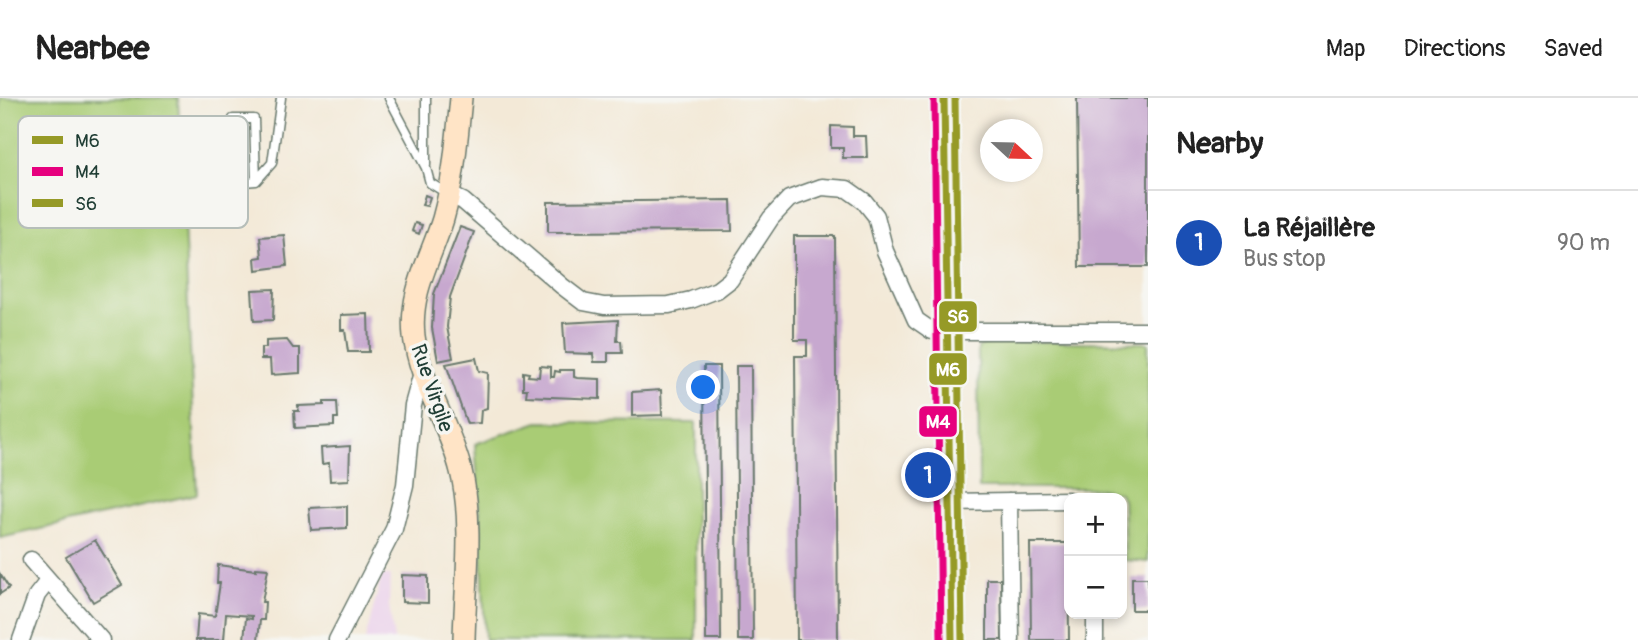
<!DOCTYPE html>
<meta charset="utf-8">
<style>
:root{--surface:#fff;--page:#f2f2f2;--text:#222;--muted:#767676;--line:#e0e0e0;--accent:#0b8043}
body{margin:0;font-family:Pangolin,sans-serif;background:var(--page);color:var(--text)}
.controls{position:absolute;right:21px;bottom:21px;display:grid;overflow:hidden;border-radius:14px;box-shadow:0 4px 10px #0003}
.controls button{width:63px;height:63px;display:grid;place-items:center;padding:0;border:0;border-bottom:2px solid var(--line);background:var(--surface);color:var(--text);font:35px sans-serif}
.compass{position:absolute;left:980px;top:21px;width:63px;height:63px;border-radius:50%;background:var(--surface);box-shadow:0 4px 10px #0003;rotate:112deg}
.you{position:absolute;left:704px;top:290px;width:24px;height:24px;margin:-18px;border:5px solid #fff;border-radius:50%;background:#1a73e8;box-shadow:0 0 0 10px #1a73e833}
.badge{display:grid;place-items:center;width:46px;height:46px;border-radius:50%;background:var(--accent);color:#fff;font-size:23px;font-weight:700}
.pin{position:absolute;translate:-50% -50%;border:4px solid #fff;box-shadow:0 2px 7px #0006}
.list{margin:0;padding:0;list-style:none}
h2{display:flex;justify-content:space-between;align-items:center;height:91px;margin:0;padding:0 28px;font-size:30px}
h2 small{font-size:23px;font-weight:400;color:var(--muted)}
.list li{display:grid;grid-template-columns:46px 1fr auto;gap:21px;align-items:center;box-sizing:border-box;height:105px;padding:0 28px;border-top:2px solid var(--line)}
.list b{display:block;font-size:26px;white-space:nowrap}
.list p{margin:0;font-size:23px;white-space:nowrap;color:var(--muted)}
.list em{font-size:23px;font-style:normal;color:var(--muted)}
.map{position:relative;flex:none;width:1148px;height:542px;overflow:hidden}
header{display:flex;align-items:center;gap:42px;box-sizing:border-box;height:98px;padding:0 35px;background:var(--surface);border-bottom:2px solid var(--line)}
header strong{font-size:33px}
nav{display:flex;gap:38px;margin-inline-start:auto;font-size:24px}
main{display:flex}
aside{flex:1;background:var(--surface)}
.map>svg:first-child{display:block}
</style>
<header>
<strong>Nearbee</strong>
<nav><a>Map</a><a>Directions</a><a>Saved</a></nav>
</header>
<main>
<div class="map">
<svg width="1148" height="542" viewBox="0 0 1148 542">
<rect width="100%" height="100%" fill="#f6f6f2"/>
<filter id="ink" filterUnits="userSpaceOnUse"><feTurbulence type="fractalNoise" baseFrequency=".0143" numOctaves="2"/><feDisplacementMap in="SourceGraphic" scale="14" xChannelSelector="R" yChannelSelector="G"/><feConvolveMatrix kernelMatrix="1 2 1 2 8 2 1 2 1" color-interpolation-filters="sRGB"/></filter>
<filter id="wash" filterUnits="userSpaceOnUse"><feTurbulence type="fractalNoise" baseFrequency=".00686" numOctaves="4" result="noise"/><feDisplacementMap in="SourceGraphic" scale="28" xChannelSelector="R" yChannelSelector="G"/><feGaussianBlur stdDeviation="1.57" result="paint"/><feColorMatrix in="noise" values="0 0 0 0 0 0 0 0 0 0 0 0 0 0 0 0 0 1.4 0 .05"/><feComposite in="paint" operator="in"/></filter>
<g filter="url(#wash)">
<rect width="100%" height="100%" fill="#f3e9d7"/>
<path fill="#ebd1eb" d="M382,477L390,478L389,507L394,542H365Z"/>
<path fill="#a9cc75" stroke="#648454" stroke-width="2" d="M0,0H178L197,396L0,440Z
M992,243L1148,245V464L1125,462L1123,402L1120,395L1097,390H979L978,249Z
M538,324L696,325V542H485L481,428L475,346Z"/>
<g id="blocks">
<path fill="#c7a8cf" d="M1077,0H1148V169H1079Z
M831,28L853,29V38H866L867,60H843V50H831Z
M425,97L430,99L427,108L422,107Z
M731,102L732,133L548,134V104Z
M415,125L422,127L419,136L412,133Z
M460,129L474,134L450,199L447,229L453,260L438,263L432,230L434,196Z
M284,137L287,168L256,172L255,160L262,159L260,139Z
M794,138H835L838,542H797L795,258H807V242H794Z
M274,191L273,222L254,223L252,192Z
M368,216L369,254H348L345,232H341V217Z
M618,222L617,243H621L622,255H608V264H594L593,256L565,255L563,225Z
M287,242L293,250H300V275L271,277L270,261H261V250H266V243Z
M476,260L479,273L488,275L487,310L481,312L480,325L467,326L446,266Z
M540,268L551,269V279H554L555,273L560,274V272H574V279L577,280L600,281V301L526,298L527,291H523V274L529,275L528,278L539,279Z
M704,268H719L721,542H706Z
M736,268H751L753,542H738Z
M661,292L662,317L632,318V294Z
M324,304H337L338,320H334V328L295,330L294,313H299L298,308L324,307Z
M350,348L349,382L330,383L329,365L322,366L321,350Z
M347,408V430L311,432L309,410Z
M95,442L122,487L93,504L66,459Z
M1030,445H1068L1069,542H1031Z
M218,467L256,472V470L268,471L262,504H265L264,522H260L258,542H244L246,520L252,521V518L226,516L224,542H196L198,516L215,518L220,485H217Z
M0,476L9,490L0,496Z
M402,477L428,478V505L402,504Z
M1132,480H1148V512H1132Z
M987,481H1001L1002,542H987Z"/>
</g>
</g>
<g filter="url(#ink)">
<use href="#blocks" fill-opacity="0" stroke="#69796d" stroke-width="2"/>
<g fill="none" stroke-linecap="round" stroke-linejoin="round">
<defs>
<path id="lane" d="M389,0L426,70L430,85L448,96
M426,0V67
M256,83L254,21H233L231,85L256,83L272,65L281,0"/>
<path id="street" d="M448,96L463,103L562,188L583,204L604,208L669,207L691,202L717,192L730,182L771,120L789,101L822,89L847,91L864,103L876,118L885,153L916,222L932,233H1148
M1009,403L1011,542
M950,404L1069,402
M31,462L101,542
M21,542L37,497L48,483
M337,542L394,431L405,387L413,307L423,271
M1095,542V516"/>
<path id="secondary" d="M461,0C457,40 454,82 443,121C431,160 409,194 414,238C420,285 450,327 461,373C474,425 465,488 464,542
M944,0L952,542"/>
</defs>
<use href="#lane" stroke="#69796d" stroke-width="11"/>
<use href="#street" stroke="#69796d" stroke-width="19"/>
<use href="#secondary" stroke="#69796d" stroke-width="24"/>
<use href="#lane" stroke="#fff" stroke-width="8"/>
<use href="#street" stroke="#fff" stroke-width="16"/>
<use href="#secondary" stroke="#ffe4c6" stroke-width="21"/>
<defs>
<path id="bus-1" d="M944,0L952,542"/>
<path id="bus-2" d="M934,0L941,542"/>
<path id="bus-3" d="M955,0L962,542"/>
</defs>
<use href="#bus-1" stroke="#f6f6f2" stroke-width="12"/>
<use href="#bus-2" stroke="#f6f6f2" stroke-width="12"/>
<use href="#bus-3" stroke="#f6f6f2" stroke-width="12"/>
<use href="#bus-1" stroke="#969a27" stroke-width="7"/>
<use href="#bus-2" stroke="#e6007e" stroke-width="7"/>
<use href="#bus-3" stroke="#969a27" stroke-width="7"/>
</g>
</g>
<g text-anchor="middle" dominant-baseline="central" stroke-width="7" stroke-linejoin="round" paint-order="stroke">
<g font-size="21" fill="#1f3d34" stroke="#f6f6f2">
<text transform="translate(432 290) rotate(71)">Rue Virgile</text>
</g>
</g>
<rect x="18" y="18" width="230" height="112" rx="10" fill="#f6f6f2" stroke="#b6beb9" stroke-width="2"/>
<rect x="32" y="38" width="31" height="8" fill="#969a27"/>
<rect x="32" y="69" width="31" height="9" fill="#e6007e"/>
<rect x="32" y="101" width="31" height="8" fill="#969a27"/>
<g font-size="19" fill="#1f3d34">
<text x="75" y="49">M6</text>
<text x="75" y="80">M4</text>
<text x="75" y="112">S6</text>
</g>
<g stroke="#f6f6f2" stroke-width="2.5">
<rect x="938" y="202" width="40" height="33" rx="7" fill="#969a27"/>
<rect x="928" y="254" width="40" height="34" rx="7" fill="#969a27"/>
<rect x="918" y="307" width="40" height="33" rx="7" fill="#e6007e"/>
</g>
<g font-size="19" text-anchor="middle" font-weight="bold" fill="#fff">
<text x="958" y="225">S6</text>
<text x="948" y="278">M6</text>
<text x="938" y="330">M4</text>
</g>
</svg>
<div class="controls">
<button>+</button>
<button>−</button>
</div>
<svg class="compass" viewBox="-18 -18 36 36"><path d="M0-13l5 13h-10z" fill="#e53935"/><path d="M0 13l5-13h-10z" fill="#767676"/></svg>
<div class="you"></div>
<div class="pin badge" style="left:928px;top:377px;background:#1a4fb4">1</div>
</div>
<aside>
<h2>Nearby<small></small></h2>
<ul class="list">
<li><span class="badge" style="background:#1a4fb4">1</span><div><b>La Réjaillère</b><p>Bus stop</p></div><em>90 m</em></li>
</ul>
</aside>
</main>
